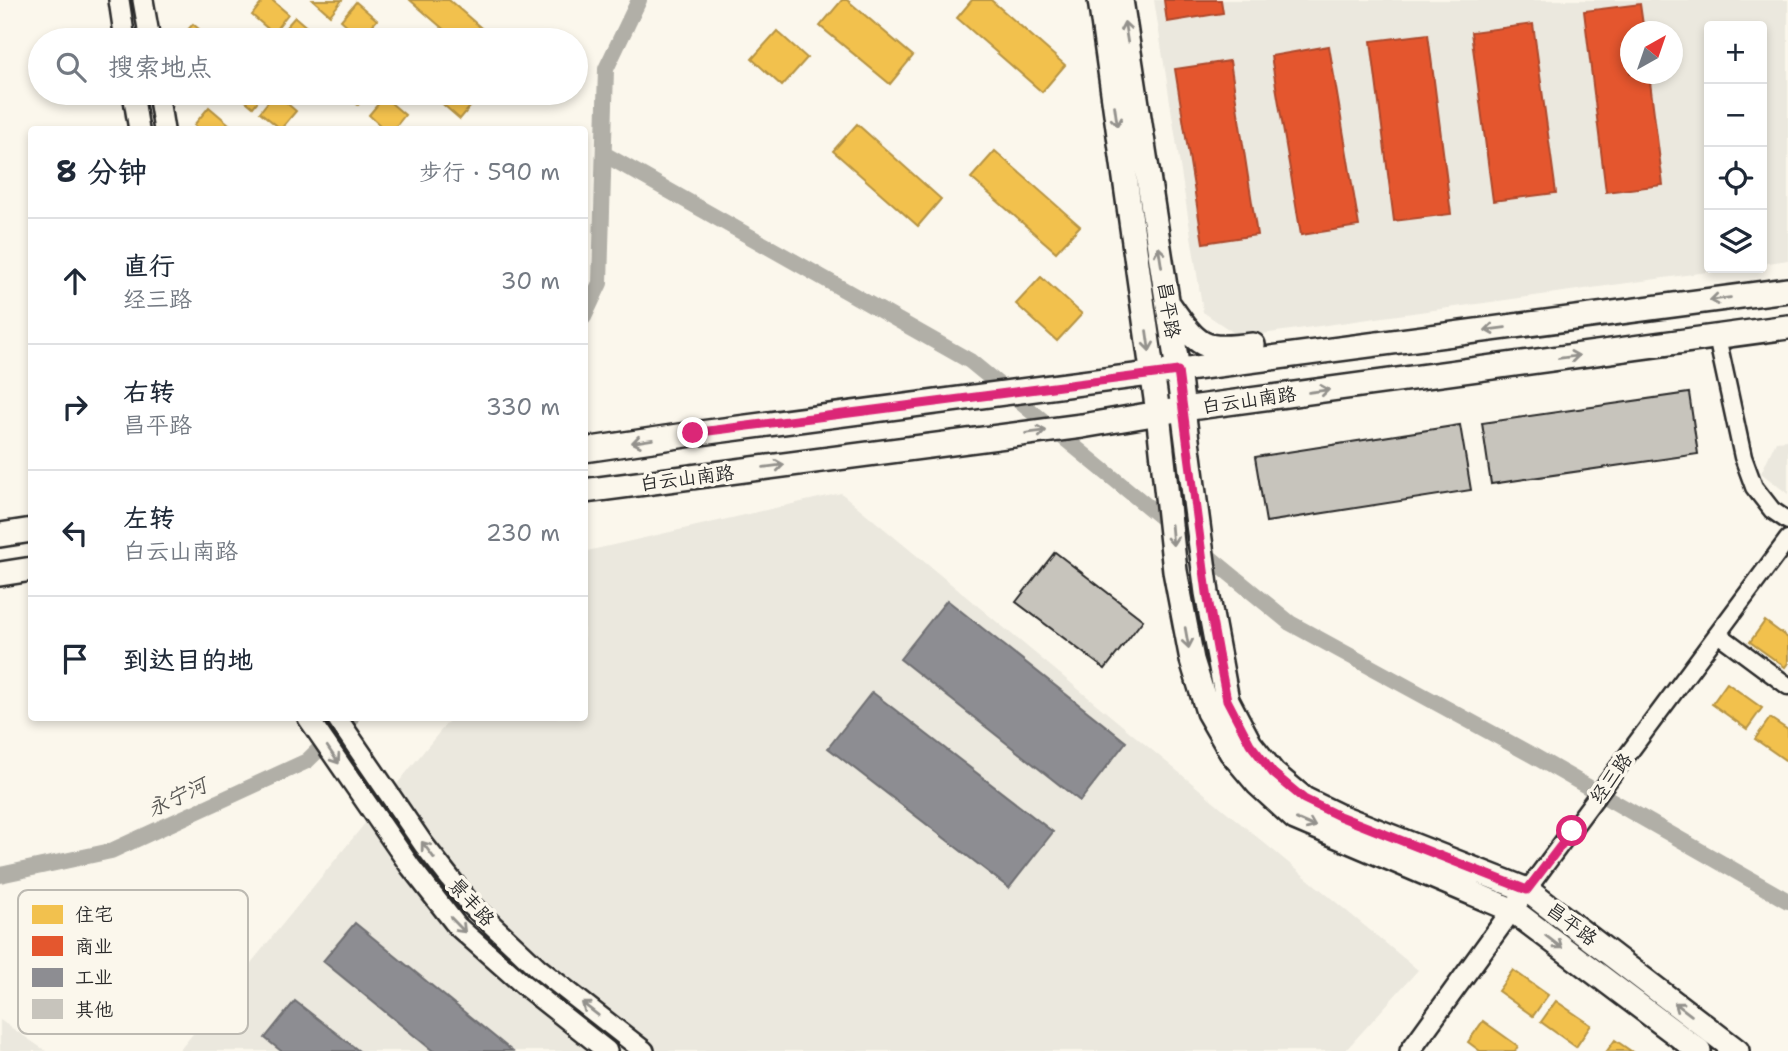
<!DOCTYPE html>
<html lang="zh">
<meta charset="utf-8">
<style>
:root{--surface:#fff;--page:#f6f6f7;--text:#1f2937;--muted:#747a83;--line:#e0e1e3}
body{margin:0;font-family:"Shantell Sans","LXGW WenKai TC",sans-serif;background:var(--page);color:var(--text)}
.controls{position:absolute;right:21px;top:21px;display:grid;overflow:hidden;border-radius:7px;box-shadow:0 4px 10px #0003}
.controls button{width:63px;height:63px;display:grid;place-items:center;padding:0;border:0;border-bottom:2px solid var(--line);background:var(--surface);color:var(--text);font:35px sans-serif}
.compass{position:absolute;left:1620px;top:21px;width:63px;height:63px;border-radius:50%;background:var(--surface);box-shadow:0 4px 10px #0003;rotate:40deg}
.stop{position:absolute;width:21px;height:21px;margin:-16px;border:5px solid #db2777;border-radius:50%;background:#fff}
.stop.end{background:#db2777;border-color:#fff;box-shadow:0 2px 7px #0008}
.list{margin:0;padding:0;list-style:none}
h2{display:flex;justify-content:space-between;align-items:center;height:91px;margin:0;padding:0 28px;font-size:30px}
h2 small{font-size:23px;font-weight:400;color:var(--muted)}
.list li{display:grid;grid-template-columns:46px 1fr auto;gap:21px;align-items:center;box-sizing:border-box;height:126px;padding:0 28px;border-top:2px solid var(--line)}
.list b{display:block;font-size:26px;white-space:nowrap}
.list p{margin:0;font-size:23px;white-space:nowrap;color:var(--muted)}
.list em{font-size:23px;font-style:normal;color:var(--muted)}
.icon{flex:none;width:38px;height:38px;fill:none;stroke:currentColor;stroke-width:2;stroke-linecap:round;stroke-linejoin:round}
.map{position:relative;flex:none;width:1788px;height:1051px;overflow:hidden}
.search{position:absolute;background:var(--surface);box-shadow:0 4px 10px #0003;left:28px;top:28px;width:560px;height:77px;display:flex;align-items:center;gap:18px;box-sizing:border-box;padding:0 24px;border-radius:38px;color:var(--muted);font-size:26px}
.panel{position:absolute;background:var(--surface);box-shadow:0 4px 10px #0003;left:28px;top:126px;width:560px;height:595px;border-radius:7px}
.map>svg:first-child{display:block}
</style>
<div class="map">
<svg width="1788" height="1051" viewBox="0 0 1788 1051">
<rect width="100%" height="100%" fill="#fbf7ec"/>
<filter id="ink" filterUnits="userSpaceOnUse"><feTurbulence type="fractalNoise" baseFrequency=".0143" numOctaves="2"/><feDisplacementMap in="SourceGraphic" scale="14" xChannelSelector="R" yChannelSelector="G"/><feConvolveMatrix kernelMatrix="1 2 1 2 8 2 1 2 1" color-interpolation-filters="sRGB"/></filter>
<g filter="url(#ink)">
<path fill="#ebe8de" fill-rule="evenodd" d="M1154,0H1788V260L1762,264V26H1709V268H1736L1240,337L1203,312ZM1630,32H1672V74H1630Z
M1788,440V494L1761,473L1776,441Z
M841,493L1418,970L1345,1051H179L451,718H584V554L587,551Z
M0,1020L46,1051H0Z"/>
<path fill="#f2c14e" stroke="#b69444" stroke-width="2" d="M264,0H272L288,14L273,33L252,15Z
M313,0H342L330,15Z
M410,0H449L495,40H456Z
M842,0H847L913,56L890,84L820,26Z
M972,0H991L1065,65L1042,92L957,18Z
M356,2L377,20L361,38L341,20Z
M295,17L316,35L311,40H285L279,35Z
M193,24L212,40H179Z
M389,29L402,40H379Z
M777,31L807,58L782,86L752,59Z
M236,93H264L253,107Z
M275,93L296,111L281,129L260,112Z
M343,93H369L358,105Z
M446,93H466L475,101L460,119L439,101Z
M384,97L405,115L393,130H385L369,115Z
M209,107L230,125L226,130H199L194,125Z
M857,124L941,199L918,226L833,151Z
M995,151L1080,226L1056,252L971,178Z
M1041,277L1082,314L1057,341L1016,304Z
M1765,621L1788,638V663L1785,667L1750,642Z
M1727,683L1762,708L1747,729L1712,704Z
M1770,718L1788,730V762L1755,739Z
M1513,970L1548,995L1533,1016L1498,991Z
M1556,1001L1591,1025L1576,1047L1541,1022Z
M1483,1021L1518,1046L1515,1051H1480L1468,1042Z
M1615,1040L1631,1051H1607Z"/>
<path fill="#e4572e" stroke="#ac4a2d" stroke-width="2" d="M1164,0H1221L1223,13L1167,22Z
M1640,4L1644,32H1630V74H1649L1663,185L1606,192L1584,11Z
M1533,24L1556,193L1493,201L1471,32Z
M1428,34L1451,214L1394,221L1371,41Z
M1329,46L1359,226L1301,235L1271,56Z
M1230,61L1257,235L1203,243L1175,69Z"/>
<path fill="#8d8d92" stroke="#707073" stroke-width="2" d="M947,600L1126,742L1080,801L900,659Z
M872,692L1053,832L1009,888L828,748Z
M355,923L512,1051H433L323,961Z
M295,1001L359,1051H281L265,1038Z"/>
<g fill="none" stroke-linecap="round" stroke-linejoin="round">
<path stroke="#b1afa7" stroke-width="16" d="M604,154L970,361L1290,623L1532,755L1788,901
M584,317L600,283L606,69L639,0
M0,875L111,851L307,761L351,718"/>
</g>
<path fill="#c7c4bc" stroke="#2b2b2b" stroke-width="2" d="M1689,393L1698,454L1491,484L1482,423Z
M1460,425L1471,490L1266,522L1255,457Z
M1055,552L1143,620L1105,669L1016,602Z"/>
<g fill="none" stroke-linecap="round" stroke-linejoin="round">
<defs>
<path id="minor" d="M1717,337L1743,457L1754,487L1772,510L1788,521
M1718,634L1788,686
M1527,890L1788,539"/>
<path id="tertiary" d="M119,0L125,40
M143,0L150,40
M133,93L139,130
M158,93L164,130
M308,718L410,866L457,926L525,986L607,1051
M337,718L424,845L471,905L538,968L644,1051
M1410,1051L1520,899"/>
<path id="secondary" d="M1100,0L1158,413L1175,571L1192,660L1208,712L1231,752L1258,784L1295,818L1512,910L1699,1051
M1121,0L1178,371L1207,593L1227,700L1250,744L1273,773L1304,799L1339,816L1527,890L1737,1051
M1170,306C1199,348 1202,351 1253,345
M584,450L693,434L1788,290
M584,491L1082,426L1183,409L1788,327
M0,535L32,530
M0,574L32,569"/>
</defs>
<use href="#minor" stroke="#2b2b2b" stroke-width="21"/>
<use href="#tertiary" stroke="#2b2b2b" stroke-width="24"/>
<use href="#secondary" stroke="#2b2b2b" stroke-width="28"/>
<use href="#minor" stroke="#fbf7ec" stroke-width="16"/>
<use href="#tertiary" stroke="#fbf7ec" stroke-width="19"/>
<use href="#secondary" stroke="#fbf7ec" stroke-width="23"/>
</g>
<defs><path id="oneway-shaft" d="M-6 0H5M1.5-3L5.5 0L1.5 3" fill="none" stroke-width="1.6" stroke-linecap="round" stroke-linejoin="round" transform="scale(1.75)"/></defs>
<g stroke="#93918c">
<use href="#oneway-shaft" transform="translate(1126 32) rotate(-99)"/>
<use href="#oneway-shaft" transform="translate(1116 116) rotate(82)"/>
<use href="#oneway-shaft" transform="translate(1160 257) rotate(-99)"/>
<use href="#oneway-shaft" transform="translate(1720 299) rotate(173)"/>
<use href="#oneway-shaft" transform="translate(1495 329) rotate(173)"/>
<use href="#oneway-shaft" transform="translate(1148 341) rotate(82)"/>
<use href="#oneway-shaft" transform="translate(1569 357) rotate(-8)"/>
<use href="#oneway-shaft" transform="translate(1319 391) rotate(-8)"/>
<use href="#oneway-shaft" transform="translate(1036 432) rotate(-7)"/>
<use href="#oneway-shaft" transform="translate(642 441) rotate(171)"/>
<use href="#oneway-shaft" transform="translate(774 466) rotate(-7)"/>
<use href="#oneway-shaft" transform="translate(1172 535) rotate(85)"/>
<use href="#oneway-shaft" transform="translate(1187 638) rotate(80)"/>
<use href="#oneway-shaft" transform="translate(333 755) rotate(56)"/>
<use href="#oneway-shaft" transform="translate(1306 823) rotate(23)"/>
<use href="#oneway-shaft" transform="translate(428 850) rotate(-127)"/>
<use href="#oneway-shaft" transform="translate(458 925) rotate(46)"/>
<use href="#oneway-shaft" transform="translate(1554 942) rotate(37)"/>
<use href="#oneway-shaft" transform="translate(590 1009) rotate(-142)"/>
<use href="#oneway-shaft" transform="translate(1683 1009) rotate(-143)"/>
</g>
</g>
<g fill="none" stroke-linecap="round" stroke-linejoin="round" filter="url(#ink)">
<path stroke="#db2777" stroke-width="9" d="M693,433L1178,371L1207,593L1218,654L1227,700L1250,744L1273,773L1304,799L1339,816L1527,890L1572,831"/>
</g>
<g text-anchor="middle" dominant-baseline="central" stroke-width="7" stroke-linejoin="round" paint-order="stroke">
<g font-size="19" fill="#2b2b2b" stroke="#fbf7ec">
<text transform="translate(1169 310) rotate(81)">昌平路</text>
<text transform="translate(1249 400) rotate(-8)">白云山南路</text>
<text transform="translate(687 478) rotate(-7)">白云山南路</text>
<text transform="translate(1611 778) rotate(-54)">经三路</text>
<text transform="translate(472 902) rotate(48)">景丰路</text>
<text transform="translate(1572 924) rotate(37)">昌平路</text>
</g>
<g font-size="21" font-style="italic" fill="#5a5956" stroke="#fbf7ec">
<text transform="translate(177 797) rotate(-25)">永宁河</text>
</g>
</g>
<rect x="18" y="890" width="230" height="144" rx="10" fill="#fbf7ec" stroke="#bdbab2" stroke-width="2"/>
<rect x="32" y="905" width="31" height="19" fill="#f2c14e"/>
<rect x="32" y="936" width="31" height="20" fill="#e4572e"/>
<rect x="32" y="968" width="31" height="19" fill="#8d8d92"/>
<rect x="32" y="999" width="31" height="20" fill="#c7c4bc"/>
<g font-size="19" fill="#2b2b2b">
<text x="75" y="921">住宅</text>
<text x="75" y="953">商业</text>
<text x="75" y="984">工业</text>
<text x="75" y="1016">其他</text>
</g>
</svg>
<div class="controls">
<button>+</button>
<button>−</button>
<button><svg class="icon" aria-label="locate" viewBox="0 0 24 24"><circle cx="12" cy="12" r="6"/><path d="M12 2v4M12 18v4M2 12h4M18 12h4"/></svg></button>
<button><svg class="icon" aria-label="layers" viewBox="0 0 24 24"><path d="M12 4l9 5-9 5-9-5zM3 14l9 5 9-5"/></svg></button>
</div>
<svg class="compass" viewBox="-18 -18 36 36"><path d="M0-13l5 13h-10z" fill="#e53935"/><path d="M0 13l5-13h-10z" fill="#747a83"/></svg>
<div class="stop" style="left:1572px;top:831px"></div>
<div class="stop end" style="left:693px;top:433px"></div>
<div class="search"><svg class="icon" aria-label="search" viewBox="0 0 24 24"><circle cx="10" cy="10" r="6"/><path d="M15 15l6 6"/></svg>搜索地点</div>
<section class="panel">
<h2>8 分钟<small>步行 · 590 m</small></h2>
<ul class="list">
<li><svg class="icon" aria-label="ahead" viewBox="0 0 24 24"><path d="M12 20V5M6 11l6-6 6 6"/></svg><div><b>直行</b><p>经三路</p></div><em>30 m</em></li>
<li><svg class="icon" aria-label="right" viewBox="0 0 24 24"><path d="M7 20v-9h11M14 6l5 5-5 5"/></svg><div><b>右转</b><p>昌平路</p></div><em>330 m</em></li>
<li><svg class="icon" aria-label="left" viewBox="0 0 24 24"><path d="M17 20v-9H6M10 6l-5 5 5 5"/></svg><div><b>左转</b><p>白云山南路</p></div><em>230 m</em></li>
<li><svg class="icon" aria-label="arrive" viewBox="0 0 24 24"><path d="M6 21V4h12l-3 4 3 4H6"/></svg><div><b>到达目的地</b></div></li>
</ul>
</section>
</div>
